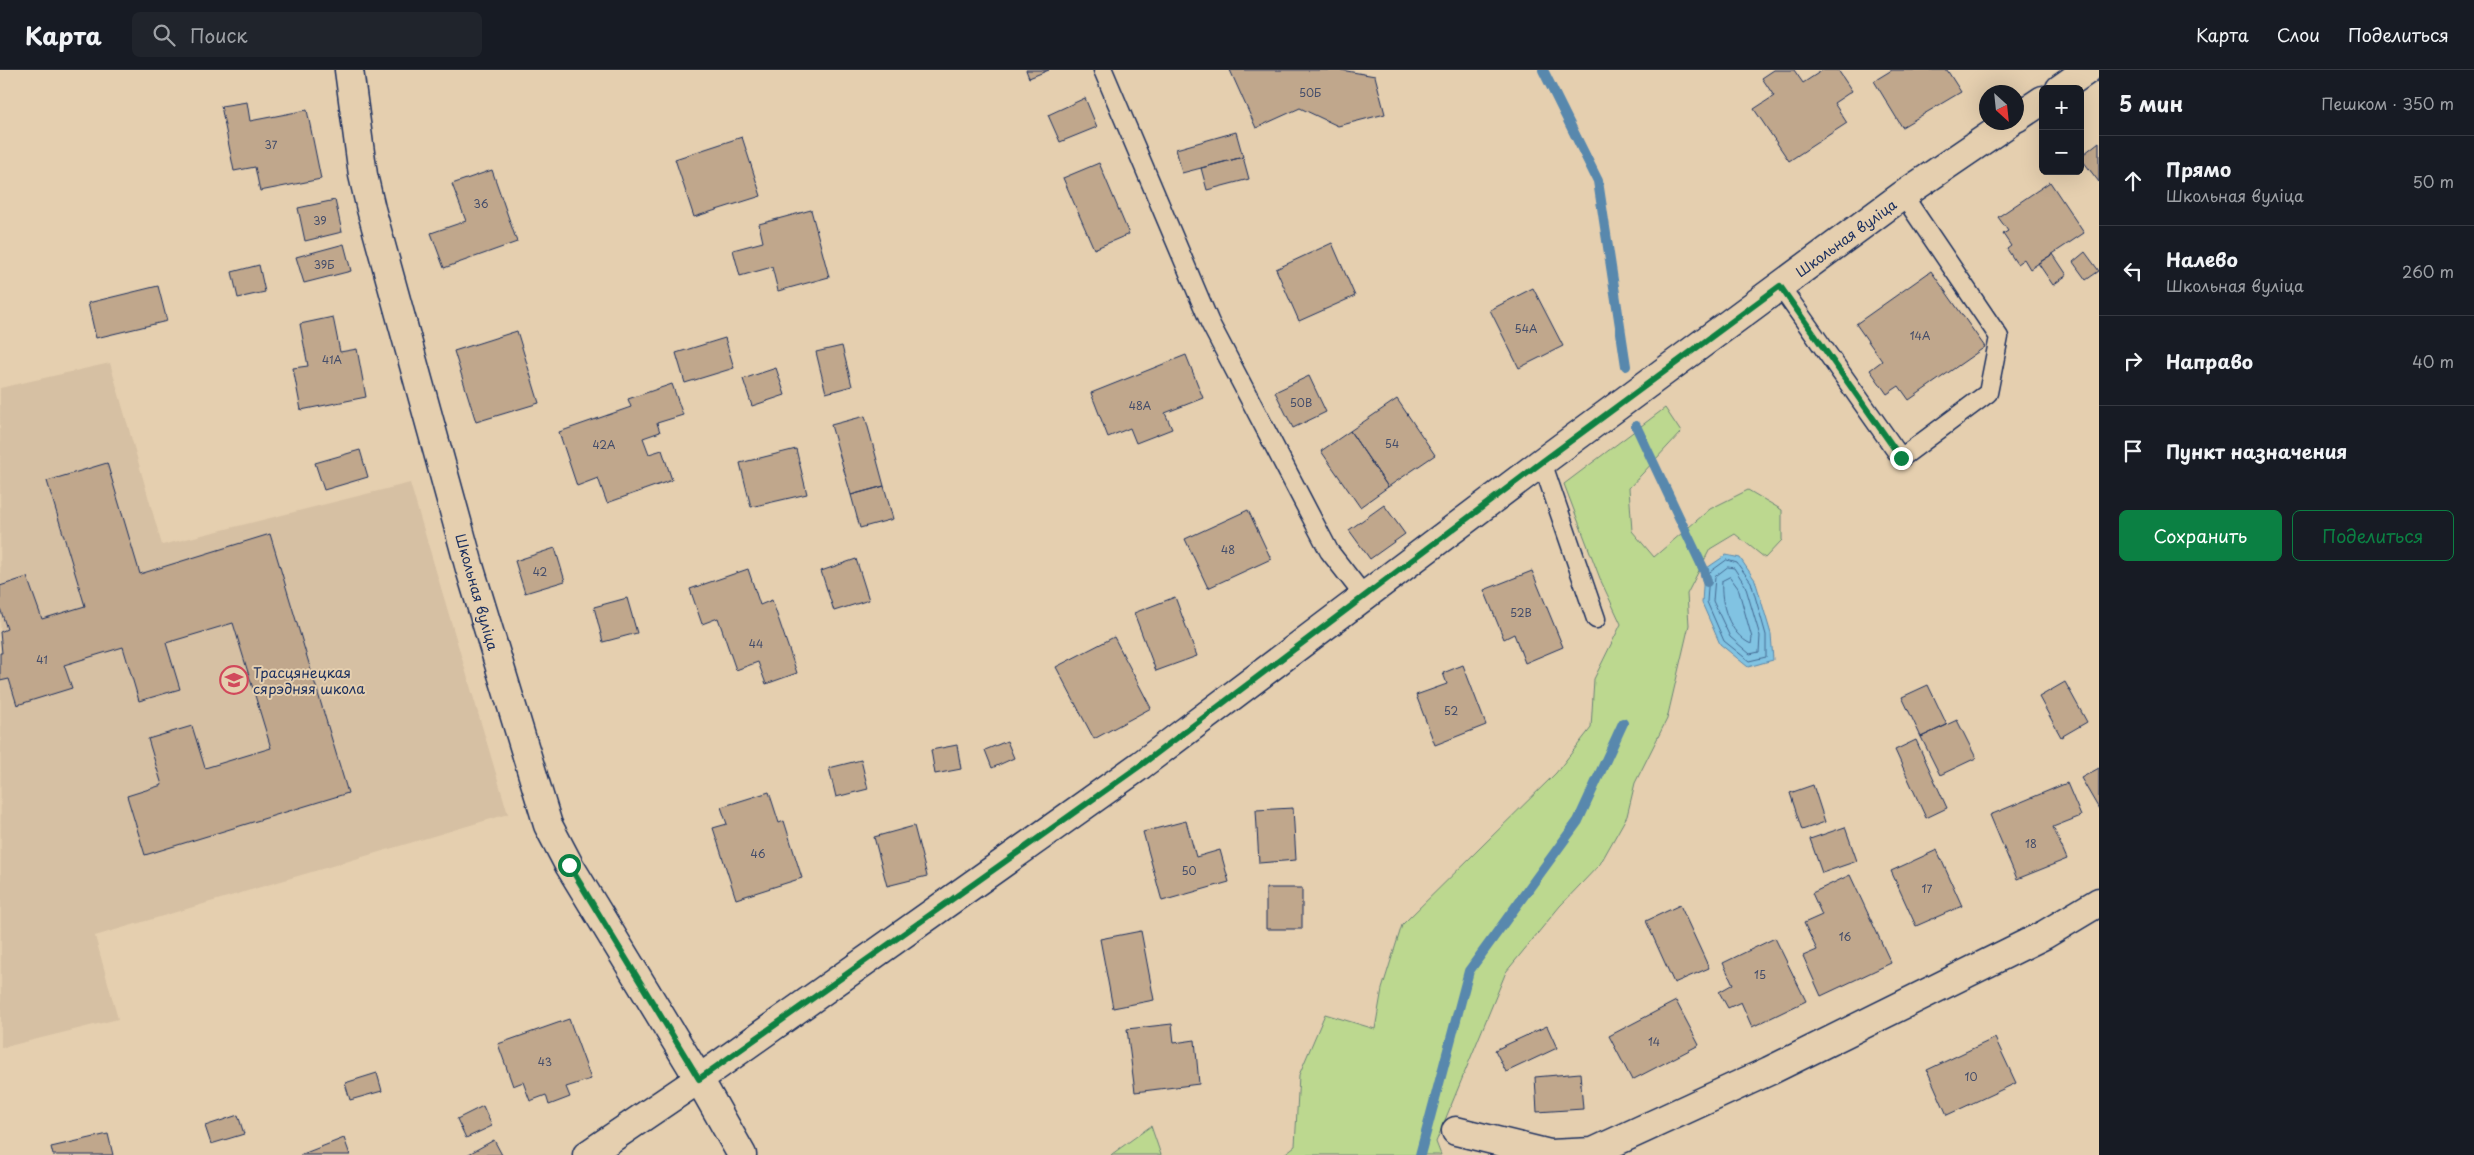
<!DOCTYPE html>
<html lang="ru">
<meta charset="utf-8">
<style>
:root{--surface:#171b24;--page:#20242c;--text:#f1f3f6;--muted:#9ea1a6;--line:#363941;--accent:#0b8043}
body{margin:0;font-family:"Playpen Sans",sans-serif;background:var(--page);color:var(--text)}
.controls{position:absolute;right:15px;top:15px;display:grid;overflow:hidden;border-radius:8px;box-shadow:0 5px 20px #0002}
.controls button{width:45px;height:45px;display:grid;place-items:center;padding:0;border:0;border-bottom:1px solid var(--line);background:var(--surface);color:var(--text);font:25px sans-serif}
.compass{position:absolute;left:1979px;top:15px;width:45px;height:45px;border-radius:50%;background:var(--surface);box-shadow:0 5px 20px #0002;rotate:153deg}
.stop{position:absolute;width:15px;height:15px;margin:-11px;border:4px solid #0b8043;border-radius:50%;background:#fff}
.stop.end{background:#0b8043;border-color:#fff;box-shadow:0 1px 5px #0008}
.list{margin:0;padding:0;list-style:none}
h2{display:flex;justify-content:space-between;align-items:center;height:65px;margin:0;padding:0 20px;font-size:21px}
h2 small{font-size:16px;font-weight:400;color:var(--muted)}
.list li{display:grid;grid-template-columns:32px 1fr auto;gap:15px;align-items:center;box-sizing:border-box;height:90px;padding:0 20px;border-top:1px solid var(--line)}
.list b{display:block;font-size:19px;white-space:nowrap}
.list p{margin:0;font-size:16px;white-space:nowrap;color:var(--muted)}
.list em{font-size:16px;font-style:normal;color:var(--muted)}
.actions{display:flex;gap:10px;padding:15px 20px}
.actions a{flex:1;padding:11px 0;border:1px solid var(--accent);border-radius:8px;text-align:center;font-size:18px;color:var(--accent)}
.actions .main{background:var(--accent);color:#fff}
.icon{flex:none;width:28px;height:28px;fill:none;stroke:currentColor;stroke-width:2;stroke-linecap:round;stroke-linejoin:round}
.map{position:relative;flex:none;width:2099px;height:1085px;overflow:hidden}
header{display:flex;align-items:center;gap:30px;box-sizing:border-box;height:70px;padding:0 25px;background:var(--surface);border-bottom:1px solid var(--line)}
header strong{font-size:24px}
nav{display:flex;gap:28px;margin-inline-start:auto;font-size:18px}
.search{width:350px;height:45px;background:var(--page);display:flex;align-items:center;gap:12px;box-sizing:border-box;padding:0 18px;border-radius:8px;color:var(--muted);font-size:19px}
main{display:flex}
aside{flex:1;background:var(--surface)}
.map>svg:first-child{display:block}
</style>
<header>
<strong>Карта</strong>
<div class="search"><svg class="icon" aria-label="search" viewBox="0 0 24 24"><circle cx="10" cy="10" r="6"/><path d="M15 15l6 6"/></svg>Поиск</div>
<nav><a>Карта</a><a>Слои</a><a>Поделиться</a></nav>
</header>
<main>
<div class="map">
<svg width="2099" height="1085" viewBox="0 0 2099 1085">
<rect width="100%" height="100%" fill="#e5cfaf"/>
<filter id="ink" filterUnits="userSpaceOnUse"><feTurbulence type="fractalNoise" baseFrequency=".02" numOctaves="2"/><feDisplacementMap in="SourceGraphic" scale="10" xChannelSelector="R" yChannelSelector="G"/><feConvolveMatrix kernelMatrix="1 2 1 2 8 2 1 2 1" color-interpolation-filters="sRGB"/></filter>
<g filter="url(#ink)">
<path fill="#d6c0a3" d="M110,293L162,475L410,413L508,744L95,866L118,949L1,978L0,318Z"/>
<path fill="#bcd88f" stroke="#6c8476" d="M1665,338L1681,362L1629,418L1632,461L1654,487L1710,439L1748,420L1782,440V470L1765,488L1735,464L1710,479L1687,524L1689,555L1667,649L1635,713L1627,746L1600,794L1560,836L1506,902L1436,1072L1441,1085H1283L1295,1076L1299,1005L1325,944L1375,959L1382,919L1402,855L1556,703L1591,658L1594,609L1621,554L1601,511L1564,414Z
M1151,1056L1161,1085H1111L1112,1084Z"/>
<path fill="#81c3e2" stroke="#5888ad" d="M1726,485L1740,488L1755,510L1771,564L1773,590L1748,597L1720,574L1702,533L1704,500Z"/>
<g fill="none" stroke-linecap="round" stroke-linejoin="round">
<path stroke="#446a93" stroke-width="1" d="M1727,490L1737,493L1751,512L1766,565V587L1749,591L1724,571L1707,532L1709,503Z
M1728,497L1734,498L1745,515L1760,566L1759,582L1750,584L1730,567L1713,531L1715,507Z
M1730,507L1738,518L1752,568L1751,574C1729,564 1720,533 1722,511Z"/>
<path stroke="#5888ad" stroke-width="10" d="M1543,0L1598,111L1626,296
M1636,356L1704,500L1707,512
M1420,1085L1469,901L1578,751L1623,653"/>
</g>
<path fill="#c0a78c" stroke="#1b2f5e" d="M1026,0H1049L1029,8Z
M1230,0H1341L1375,6L1385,44L1338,56L1300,38L1256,58Z
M1774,0H1794L1803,13L1823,0H1838L1852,21L1834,33L1847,53L1789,91L1754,39L1774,26L1762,8Z
M1892,0H1947L1961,22L1902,57L1874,11Z
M1085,28L1097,57L1060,72L1048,45Z
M247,32L250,51L307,40L321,109L260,121L255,97L234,101L221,36Z
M1236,62L1243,87L1182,103L1176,79Z
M742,67L761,126L694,147L675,89Z
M2099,72V112L2080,87Z
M1243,87L1249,109L1207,120L1201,98Z
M1099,93L1129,164L1094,179L1063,108Z
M492,100L517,172L444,198L431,163L466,151L452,114Z
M2050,112L2084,163L2030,199L2024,189L2017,194L2007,179L2011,176L2003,164L2008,161L1998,147Z
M335,130L342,162L305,171L298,138Z
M811,140L829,207L778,221L772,197L740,206L733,180L763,172L759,154Z
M1332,173L1355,226L1299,251L1276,199Z
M344,174L351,201L304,213L296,187Z
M2085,182L2099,201L2086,210L2073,192Z
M2053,184L2067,205L2053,215L2038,193Z
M259,195L265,222L238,228L232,202Z
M1931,201L1985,277L1909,330L1899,316L1887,324L1870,300L1882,291L1856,254Z
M158,216L167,251L96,268L88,233Z
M1533,218L1563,276L1519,298L1490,240Z
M333,247L340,282L357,279L366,327L301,340L293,298L308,296L300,254Z
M517,261L539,333L476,352L454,281Z
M725,268L734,298L685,313L676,283Z
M842,276L852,316L826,323L816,282Z
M1186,285L1203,328L1165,343L1172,359L1136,373L1130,358L1108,367L1091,323Z
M776,298L785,325L752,336L743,309Z
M1309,306L1326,342L1293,358L1275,322Z
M672,314L683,345L657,353L660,362L643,368L649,384L662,380L672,410L607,433L598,408L577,416L559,362L631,337L628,329Z
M1397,329L1435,385L1388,417L1350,361Z
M865,346L884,416L851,425L831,355Z
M1350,361L1388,417L1360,437L1321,381Z
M796,379L807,424L751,437L740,393Z
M360,380L368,407L324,420L315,393Z
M107,393L140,504L270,464L348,723L145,785L127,726L162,715L148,669L192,656L205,698L271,678L233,553L166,573L180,619L139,631L123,577L64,595L72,618L17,635L9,609L0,611V583H2L0,562L7,559L0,538V516L27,507L42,549L85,536L47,411Z
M884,416L893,449L860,458L851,425Z
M1384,435L1405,464L1370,489L1349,460Z
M1248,440L1271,489L1208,518L1185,469Z
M555,478L565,511L525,523L515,491Z
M856,489L869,530L834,541L821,501Z
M748,499L760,535L772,530L797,603L766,614L758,592L736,600L718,548L702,554L690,519Z
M1532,501L1563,577L1525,593L1514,564L1504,569L1484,520Z
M1175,527L1197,586L1156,601L1134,543Z
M627,528L637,563L603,572L594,537Z
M1114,567L1151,638L1094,669L1056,597Z
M1463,595L1486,655L1435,675L1416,625L1447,614L1443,603Z
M2065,612L2087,652L2061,667L2039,627Z
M1928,615L1947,655L1921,667L1902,627Z
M1957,650L1976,688L1940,705L1921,667Z
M1916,670L1947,738L1926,748L1895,680Z
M1007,671L1014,688L992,698L985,680Z
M957,675L961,699L935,704L931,680Z
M861,690L868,719L836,727L829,698Z
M2099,698V739L2081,708Z
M2067,713L2081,746L2053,757L2067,789L2017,809L1990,745Z
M1813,715L1825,752L1802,760L1790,723Z
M769,722L779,753L784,751L802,808L736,829L713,758L727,754L721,737Z
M1293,738L1296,790L1259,793L1256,740Z
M1186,751L1196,787L1220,780L1229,812L1162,831L1143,762Z
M914,756L927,806L887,816L874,767Z
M1845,757L1857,791L1822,803L1810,769Z
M1937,780L1962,836L1916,856L1891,801Z
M1850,805L1891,893L1821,926L1803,886L1817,880L1804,853L1822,845L1812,823Z
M1266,818H1302V859H1266Z
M1680,835L1709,898L1674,913L1646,851Z
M1141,861L1154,930L1113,938L1100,869Z
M1775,868L1806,931L1752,957L1741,932L1728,938L1719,922L1733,914L1723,893Z
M1676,931L1699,975L1632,1010L1609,966Z
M569,949L591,1009L566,1017L570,1027L549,1035L546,1025L530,1031L523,1012L513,1016L498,974Z
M1172,954L1174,973L1195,970L1199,1014L1135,1022L1127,959Z
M1547,956L1557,978L1506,1002L1495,980Z
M1995,968L2016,1013L1947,1045L1927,1000Z
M377,1003L382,1021L350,1030L345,1013Z
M1580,1003L1583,1039L1537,1042L1535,1007Z
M483,1036L492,1056L466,1068L457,1049Z
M238,1045L244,1064L211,1074L205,1056Z
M108,1064L113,1085H53L51,1077Z
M344,1068L350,1085H300Z
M494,1070L502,1085H467Z"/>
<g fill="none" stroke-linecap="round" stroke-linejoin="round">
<defs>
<path id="service" d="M1103,0L1210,253L1329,481L1364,526
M1780,216L1901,388L1988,323L1999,267L1903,125
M1542,392L1596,549"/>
<path id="minor" d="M349,0L363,105L371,139L470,499L548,755L569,795L699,1009L742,1085
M2060,19L2087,0
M2016,48L2043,30
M1456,1061L1550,1084L1593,1082L1769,1001L2044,865L2099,832
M587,1085L699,1009L1141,695L1542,392L1903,125L2010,52"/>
</defs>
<use href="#service" stroke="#1b2f5e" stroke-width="21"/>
<use href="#minor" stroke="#1b2f5e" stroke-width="31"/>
<use href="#service" stroke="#e5cfaf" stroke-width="18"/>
<use href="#minor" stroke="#e5cfaf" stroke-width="28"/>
</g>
</g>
<g fill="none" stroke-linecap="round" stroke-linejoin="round" filter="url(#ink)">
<path stroke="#0b8043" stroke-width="6" d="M569,795L699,1009L1141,695L1542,392L1780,216L1901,388"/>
</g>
<defs>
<symbol id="school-ring" viewBox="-11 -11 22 22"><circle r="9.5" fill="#e5cfaf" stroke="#d1495b" stroke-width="1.5"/><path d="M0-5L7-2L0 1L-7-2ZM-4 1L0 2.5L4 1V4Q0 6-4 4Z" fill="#d1495b"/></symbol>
</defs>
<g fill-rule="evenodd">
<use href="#school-ring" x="218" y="594" width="32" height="32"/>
</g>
<g text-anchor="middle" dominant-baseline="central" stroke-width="4" stroke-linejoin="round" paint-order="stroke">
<g font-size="11" fill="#444d6a">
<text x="1310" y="22">50Б</text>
<text x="271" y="74">37</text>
<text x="481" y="133">36</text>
<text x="320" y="150">39</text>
<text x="324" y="194">39Б</text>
<text x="1526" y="258">54А</text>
<text x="1920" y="265">14А</text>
<text x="332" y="289">41А</text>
<text x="1301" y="332">50В</text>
<text x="1140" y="335">48А</text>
<text x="1392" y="373">54</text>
<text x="604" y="374">42А</text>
<text x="1228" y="479">48</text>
<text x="540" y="501">42</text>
<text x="1521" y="542">52В</text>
<text x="756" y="573">44</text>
<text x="42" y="589">41</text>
<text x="1451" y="640">52</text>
<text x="2031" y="773">18</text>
<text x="758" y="783">46</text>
<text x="1189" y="800">50</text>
<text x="1927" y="818">17</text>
<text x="1845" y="866">16</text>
<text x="1760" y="904">15</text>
<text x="1654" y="971">14</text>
<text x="545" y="991">43</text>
<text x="1971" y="1006">10</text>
</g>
<g font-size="14" fill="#1b2f5e" stroke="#e5cfaf">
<text transform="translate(1846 168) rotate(-36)">Школьная вуліца</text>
<text transform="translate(477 522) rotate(74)">Школьная вуліца</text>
</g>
<g font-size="14" fill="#1b2f5e" stroke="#e5cfaf" text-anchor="start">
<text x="253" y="602">Трасцянецкая<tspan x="253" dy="16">сярэдняя школа</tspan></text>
</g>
</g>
</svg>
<div class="controls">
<button>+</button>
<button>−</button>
</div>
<svg class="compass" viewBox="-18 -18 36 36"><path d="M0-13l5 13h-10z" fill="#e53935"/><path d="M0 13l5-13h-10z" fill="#9ea1a6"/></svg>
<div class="stop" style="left:569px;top:795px"></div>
<div class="stop end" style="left:1901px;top:388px"></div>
</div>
<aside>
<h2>5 мин<small>Пешком · 350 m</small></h2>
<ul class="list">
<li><svg class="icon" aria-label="ahead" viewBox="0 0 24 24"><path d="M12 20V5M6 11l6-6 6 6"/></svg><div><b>Прямо</b><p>Школьная вуліца</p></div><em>50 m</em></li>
<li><svg class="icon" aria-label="left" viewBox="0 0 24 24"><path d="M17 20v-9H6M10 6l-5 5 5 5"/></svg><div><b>Налево</b><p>Школьная вуліца</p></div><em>260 m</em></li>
<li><svg class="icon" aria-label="right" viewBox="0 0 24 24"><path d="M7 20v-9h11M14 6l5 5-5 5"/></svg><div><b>Направо</b></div><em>40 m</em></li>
<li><svg class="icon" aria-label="arrive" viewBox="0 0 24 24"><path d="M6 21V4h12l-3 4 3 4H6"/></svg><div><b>Пункт назначения</b></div></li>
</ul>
<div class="actions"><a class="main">Сохранить</a><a>Поделиться</a></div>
</aside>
</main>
